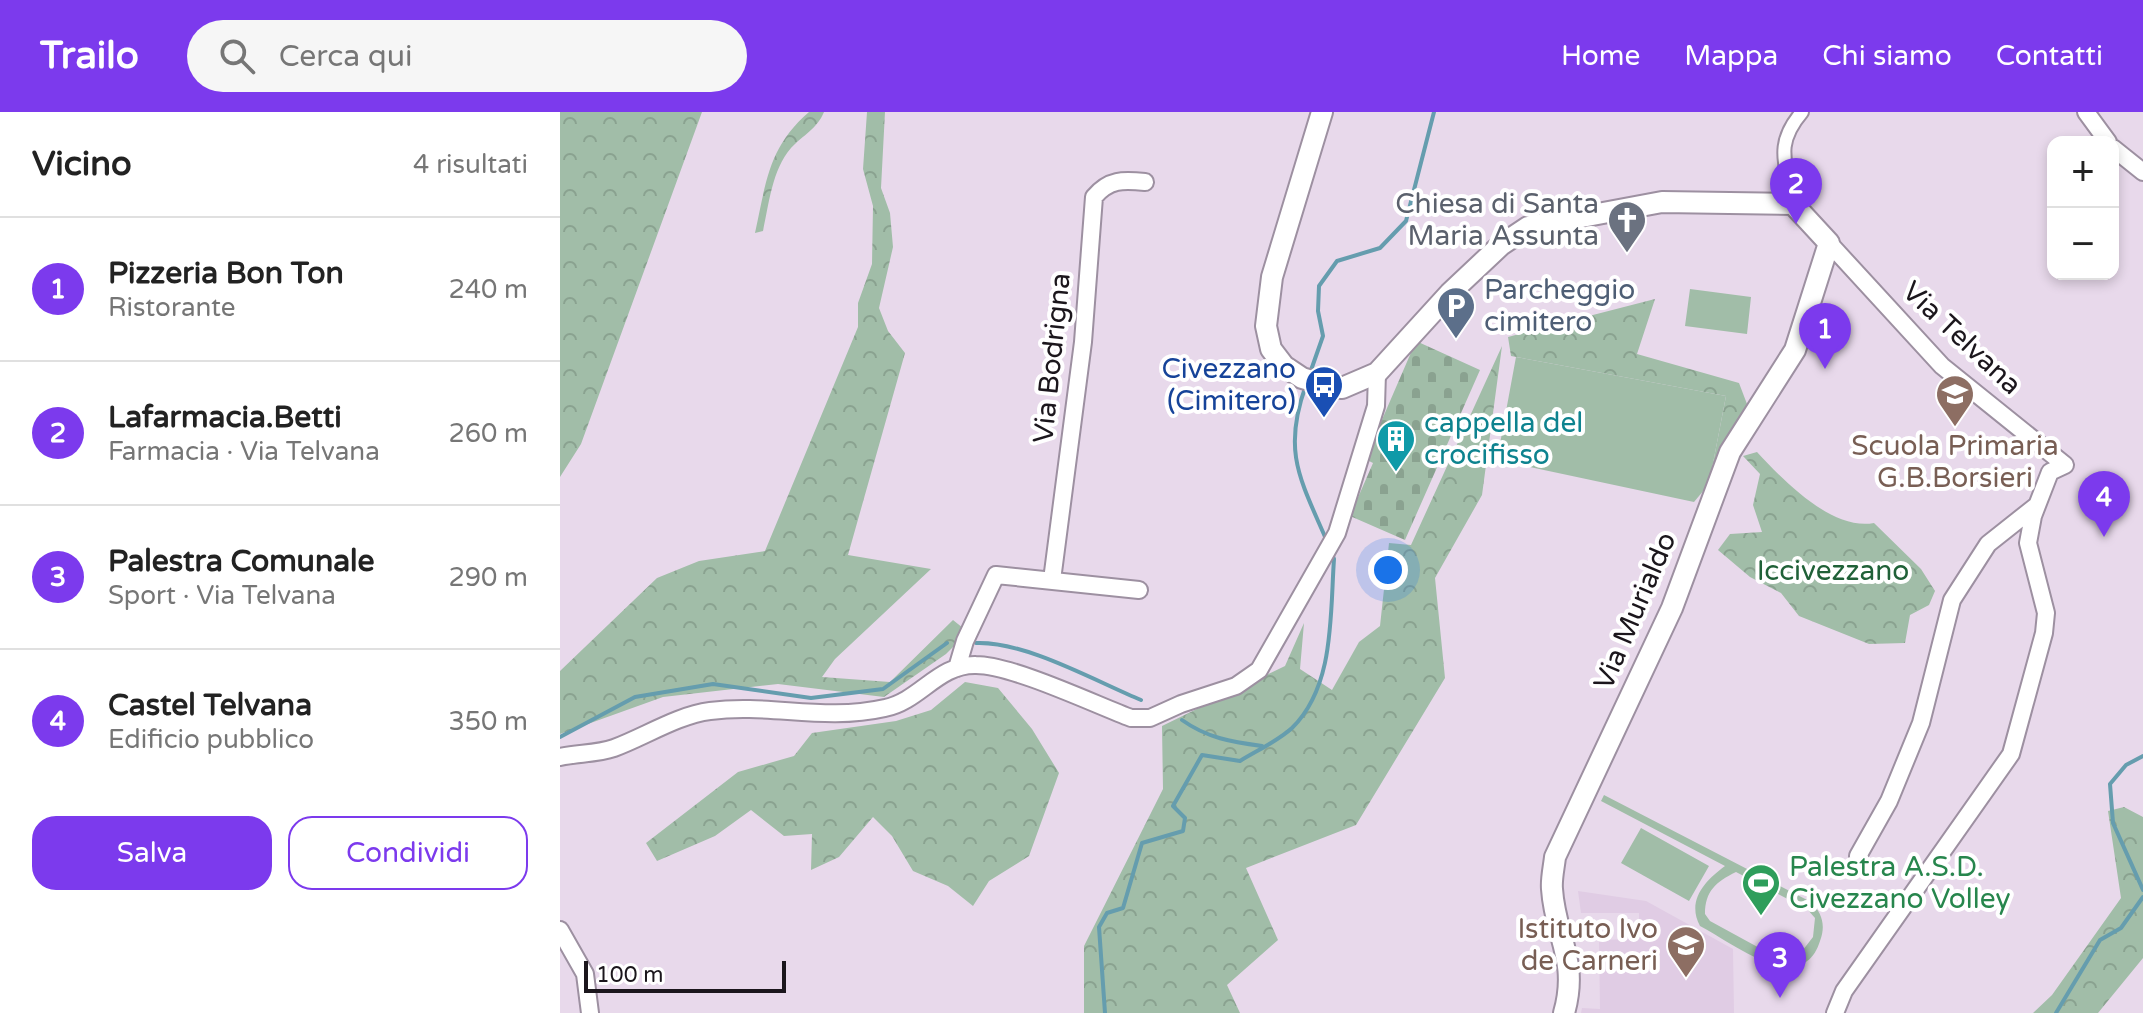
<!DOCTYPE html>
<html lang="it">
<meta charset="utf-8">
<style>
:root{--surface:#fff;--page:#f6f6f6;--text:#222;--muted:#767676;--line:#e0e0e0;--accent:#7c3aed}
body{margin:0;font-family:"Varela Round",sans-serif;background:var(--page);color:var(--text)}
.controls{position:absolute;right:24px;top:24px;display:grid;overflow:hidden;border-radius:16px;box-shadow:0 4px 12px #0003}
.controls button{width:72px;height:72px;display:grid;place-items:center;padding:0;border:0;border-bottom:2px solid var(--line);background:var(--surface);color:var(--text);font:40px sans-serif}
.scale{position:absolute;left:24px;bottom:20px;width:202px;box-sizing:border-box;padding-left:8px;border:4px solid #1b161c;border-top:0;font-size:22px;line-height:28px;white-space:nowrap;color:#1b161c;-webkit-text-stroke:6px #fff;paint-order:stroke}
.you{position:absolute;left:828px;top:458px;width:28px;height:28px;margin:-20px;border:6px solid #fff;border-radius:50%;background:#1a73e8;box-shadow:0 0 0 12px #1a73e833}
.badge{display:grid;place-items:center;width:52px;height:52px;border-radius:50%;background:var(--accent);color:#fff;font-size:26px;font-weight:700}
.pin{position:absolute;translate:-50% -66px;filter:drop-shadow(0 2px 4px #0008)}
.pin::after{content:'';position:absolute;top:42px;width:28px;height:24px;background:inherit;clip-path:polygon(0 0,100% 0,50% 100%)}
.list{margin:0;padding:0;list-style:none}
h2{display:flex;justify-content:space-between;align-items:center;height:104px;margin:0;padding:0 32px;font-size:34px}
h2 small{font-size:26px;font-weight:400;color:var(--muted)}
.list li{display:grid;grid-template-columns:52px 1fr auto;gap:24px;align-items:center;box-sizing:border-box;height:144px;padding:0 32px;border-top:2px solid var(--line)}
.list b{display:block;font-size:30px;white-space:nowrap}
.list p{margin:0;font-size:26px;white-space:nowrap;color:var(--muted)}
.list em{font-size:26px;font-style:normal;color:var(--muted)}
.actions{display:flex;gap:16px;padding:24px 32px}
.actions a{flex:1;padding:18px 0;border:2px solid var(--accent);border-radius:24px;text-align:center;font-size:28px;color:var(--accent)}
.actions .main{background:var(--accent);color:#fff}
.icon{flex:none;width:44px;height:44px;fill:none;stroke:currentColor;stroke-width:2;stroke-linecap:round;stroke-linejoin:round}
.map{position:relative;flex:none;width:1583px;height:901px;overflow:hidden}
header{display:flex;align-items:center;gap:48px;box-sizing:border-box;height:112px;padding:0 40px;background:var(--accent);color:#fff}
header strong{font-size:38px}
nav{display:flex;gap:44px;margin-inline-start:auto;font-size:28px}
.search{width:560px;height:72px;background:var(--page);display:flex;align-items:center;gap:20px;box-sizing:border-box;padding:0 28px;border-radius:44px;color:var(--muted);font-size:30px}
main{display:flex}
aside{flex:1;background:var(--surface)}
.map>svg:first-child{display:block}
</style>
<header>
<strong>Trailo</strong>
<div class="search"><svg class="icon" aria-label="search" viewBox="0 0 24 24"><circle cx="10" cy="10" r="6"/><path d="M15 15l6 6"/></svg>Cerca qui</div>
<nav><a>Home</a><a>Mappa</a><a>Chi siamo</a><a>Contatti</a></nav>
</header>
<main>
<aside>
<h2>Vicino<small>4 risultati</small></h2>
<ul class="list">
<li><span class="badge">1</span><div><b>Pizzeria Bon Ton</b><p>Ristorante</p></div><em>240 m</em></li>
<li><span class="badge">2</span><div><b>Lafarmacia.Betti</b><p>Farmacia · Via Telvana</p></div><em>260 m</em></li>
<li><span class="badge">3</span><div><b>Palestra Comunale</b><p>Sport · Via Telvana</p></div><em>290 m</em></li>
<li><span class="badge">4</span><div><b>Castel Telvana</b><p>Edificio pubblico</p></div><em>350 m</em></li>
</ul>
<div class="actions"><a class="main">Salva</a><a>Condividi</a></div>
</aside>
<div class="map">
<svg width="1583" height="901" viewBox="0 0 1583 901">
<defs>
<pattern id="forest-crowns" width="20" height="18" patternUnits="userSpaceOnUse" patternTransform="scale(2)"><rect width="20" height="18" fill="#a1bda8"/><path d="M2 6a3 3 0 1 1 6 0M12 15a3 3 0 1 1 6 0" fill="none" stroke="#8aa290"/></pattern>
<pattern id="cemetery-stones" width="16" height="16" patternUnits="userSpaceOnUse" patternTransform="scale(2)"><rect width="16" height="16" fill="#a1bda8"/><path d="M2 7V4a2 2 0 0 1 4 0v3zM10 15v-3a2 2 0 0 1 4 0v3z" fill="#8aa290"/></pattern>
</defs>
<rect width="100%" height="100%" fill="#e8d9eb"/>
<path fill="#e0cce4" d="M1018,779L1086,789L1173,837L1174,901H1021L1022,896L1040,897L1039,828L1079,827V801H1021Z"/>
<path fill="url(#forest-crowns)" d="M0,0H142L21,332L0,365Z
M249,0H264C257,17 243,23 231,36C212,58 209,92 203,119L195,121C206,72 208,35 249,0Z
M307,0H325L321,76L330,101L333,135L319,196L328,219L345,241L288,443L371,457L275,547L262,565L330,570L393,508L408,520L386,542L324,585L218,572L103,585L0,622V559L97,466L139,449L205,439L298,215V191L312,152L313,94L303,57Z
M1095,187L1077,242L1179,271L1187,292L1149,372L1166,284L951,244L948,225Z
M942,234L922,383L875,466L885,566L796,713L686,756L718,828L667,873L680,901H524V834L603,677L602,614L725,554L744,511L740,557L772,578L799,530L820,514L829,431L851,433Z
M1197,340C1223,368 1272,419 1314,411L1361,457L1375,479L1369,493L1350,503L1345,531L1309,532L1239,504L1221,481L1190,465L1158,438L1170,422L1202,420L1193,393L1200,362L1183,344Z
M405,570L438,576L472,617L499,661L469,744L429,769L413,794L388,774L353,759L332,724L313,705L279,745L251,758L252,722L224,724L191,698L155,724L97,749L86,731L178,660L234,644L252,621L336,609L371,598Z
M1564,695L1583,705V846L1538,901H1473L1492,883L1561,786L1548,699Z"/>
<path fill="url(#cemetery-stones)" d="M856,229L920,258L845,428L790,404L813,351L805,347Z"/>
<path fill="#a1bda8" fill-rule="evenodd" d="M1130,177L1191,185L1187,222L1125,214Z
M956,245L1166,284L1149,372L1134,390L937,348Z
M1044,683L1251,790C1262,801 1266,813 1260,829C1242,887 1171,830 1140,814C1126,788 1146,768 1165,754L1041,689ZM1176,760L1247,797L1255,806L1253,825L1236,847L1223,849L1150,809L1145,802C1145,779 1156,770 1176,760Z
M1081,716L1149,754L1129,789L1061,751Z"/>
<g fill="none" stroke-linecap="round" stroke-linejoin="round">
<path stroke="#659dae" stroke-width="4" d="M750,261L763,224L758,199L759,174L777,149L820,136L846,109L874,0
M746,273C722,339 740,367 766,427
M416,531C465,529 535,569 581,588
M622,608C647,626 672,630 702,634
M0,625L75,585L153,572L251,586L323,577L387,531
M1583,644L1566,653L1550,672L1553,711L1583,778
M545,901L539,815L547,801L563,796L582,731L623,719L625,706L613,694L642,643L680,649C696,639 718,629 732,616C775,574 770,502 774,447L771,439
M1496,901L1540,828L1561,816L1583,785"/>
<defs>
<path id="pedestrian" d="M1233,92C1227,52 1213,34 1242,0"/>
<path id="minor" d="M1526,0L1548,30
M1553,36L1583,60
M1269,131L1382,254L1505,353L1490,360L1473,404L1468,431L1486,501L1484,521L1451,642L1284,879L1275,901
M492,468L523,230L534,85C549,67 563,68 585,70
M397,556L405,529L436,463L579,478
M0,645C17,641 37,642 54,636C84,625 118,603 150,599C210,591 263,610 325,596C360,589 378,552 416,553C452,553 534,592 571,606H590L621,592L676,574L699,558L777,421L816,294L817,261
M1298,744L1329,689L1361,611L1392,488L1428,432L1476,394
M0,818L25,862L30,901"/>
<path id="tertiary" d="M762,0L712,165L706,214L711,237L724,254L742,266L773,275L782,276L817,261L890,181L941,133L968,115L1102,90L1233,92L1269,131L1235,238L1170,340L1112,496L995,745C994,755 991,767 992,777C995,825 1019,848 1004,901"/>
</defs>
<use href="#pedestrian" stroke="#9d90a1" stroke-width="16"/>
<use href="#minor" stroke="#9d90a1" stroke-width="20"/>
<use href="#tertiary" stroke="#9d90a1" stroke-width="24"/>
<use href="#pedestrian" stroke="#fff" stroke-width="12"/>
<use href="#minor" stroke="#fff" stroke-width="16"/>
<use href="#tertiary" stroke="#fff" stroke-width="20"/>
</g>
<defs>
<symbol id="church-pin" viewBox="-11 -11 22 30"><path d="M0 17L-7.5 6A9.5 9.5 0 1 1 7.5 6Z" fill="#6b7280" stroke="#fff"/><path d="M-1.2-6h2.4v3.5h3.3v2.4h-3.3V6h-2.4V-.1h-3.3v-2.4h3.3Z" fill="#fff"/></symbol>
<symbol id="parking-pin" viewBox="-11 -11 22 30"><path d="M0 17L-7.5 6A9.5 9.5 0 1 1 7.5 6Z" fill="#5c6f8a" stroke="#fff"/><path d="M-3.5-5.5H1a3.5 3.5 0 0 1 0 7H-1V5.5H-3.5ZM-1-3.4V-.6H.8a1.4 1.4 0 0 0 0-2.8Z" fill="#fff"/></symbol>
<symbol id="bus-pin" viewBox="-11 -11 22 30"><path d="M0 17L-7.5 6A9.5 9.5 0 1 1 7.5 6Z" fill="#1a4fb4" stroke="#fff"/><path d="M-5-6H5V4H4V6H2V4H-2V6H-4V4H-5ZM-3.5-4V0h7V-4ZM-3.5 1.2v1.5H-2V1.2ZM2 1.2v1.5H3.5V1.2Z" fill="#fff"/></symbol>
<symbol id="school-pin" viewBox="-11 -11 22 30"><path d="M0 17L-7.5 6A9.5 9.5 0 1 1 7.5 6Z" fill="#8d6e63" stroke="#fff"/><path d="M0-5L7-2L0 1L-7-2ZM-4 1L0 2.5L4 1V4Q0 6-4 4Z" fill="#fff"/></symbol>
<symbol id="building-pin" viewBox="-11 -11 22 30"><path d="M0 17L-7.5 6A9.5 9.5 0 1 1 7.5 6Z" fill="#0f9aa8" stroke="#fff"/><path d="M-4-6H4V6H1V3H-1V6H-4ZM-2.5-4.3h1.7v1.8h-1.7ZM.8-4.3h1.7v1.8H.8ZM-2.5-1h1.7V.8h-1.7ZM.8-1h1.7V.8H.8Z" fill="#fff"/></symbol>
<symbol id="stadium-pin" viewBox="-11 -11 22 30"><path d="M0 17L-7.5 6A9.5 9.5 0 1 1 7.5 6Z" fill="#2e9e5b" stroke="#fff"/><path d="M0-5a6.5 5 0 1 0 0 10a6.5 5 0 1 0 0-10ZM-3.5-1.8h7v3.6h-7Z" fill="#fff"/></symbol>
<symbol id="university-pin" viewBox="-11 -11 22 30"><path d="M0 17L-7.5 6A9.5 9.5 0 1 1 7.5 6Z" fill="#8d6e63" stroke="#fff"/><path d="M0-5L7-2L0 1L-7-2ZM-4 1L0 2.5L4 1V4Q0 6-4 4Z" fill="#fff"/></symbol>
</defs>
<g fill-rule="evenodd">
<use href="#church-pin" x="1045" y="86" width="44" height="60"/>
<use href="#parking-pin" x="874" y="172" width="44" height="60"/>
<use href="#bus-pin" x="742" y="251" width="44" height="60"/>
<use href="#school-pin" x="1373" y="260" width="44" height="60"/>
<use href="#building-pin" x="814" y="305" width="44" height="60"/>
<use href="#stadium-pin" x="1179" y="749" width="44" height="60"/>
<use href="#university-pin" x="1104" y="811" width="44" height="60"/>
</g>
<g text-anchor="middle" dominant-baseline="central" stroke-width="8" stroke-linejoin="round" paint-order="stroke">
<g font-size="28" fill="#5b616d" stroke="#fff" text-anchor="end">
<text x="1039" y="92">Chiesa di Santa<tspan x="1039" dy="32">Maria Assunta</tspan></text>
</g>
<g font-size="28" fill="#4e5e75" stroke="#fff" text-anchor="start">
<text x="924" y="178">Parcheggio<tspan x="924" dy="32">cimitero</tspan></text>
</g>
<g font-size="28" fill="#1b161c" stroke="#fff">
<text transform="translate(1402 226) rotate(43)">Via Telvana</text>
<text transform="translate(492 246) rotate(-84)">Via Bodrigna</text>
<text transform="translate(1075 499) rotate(-67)">Via Murialdo</text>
</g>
<g font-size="28" fill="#164399" stroke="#fff" text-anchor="end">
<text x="736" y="257">Civezzano<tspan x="736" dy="32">(Cimitero)</tspan></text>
</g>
<g font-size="28" fill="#0d838f" stroke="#fff" text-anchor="start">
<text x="864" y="311">cappella del<tspan x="864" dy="32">crocifisso</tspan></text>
</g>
<g font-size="28" fill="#785e54" stroke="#fff">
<text x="1395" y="334">Scuola Primaria<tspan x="1395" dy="32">G.B.Borsieri</tspan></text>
<text x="1098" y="817" text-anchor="end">Istituto Ivo<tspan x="1098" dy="32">de Carneri</tspan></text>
</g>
<g font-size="28" fill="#206138" stroke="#fff">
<text x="1273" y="459">Iccivezzano</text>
</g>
<g font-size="28" fill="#27864d" stroke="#fff" text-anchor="start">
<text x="1229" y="755">Palestra A.S.D.<tspan x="1229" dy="32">Civezzano Volley</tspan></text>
</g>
</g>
</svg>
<div class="controls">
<button>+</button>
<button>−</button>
</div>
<div class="scale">100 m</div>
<div class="you"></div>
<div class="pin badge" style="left:1265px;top:257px">1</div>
<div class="pin badge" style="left:1236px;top:112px">2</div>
<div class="pin badge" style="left:1220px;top:886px">3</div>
<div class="pin badge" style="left:1544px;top:425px">4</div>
</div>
</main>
